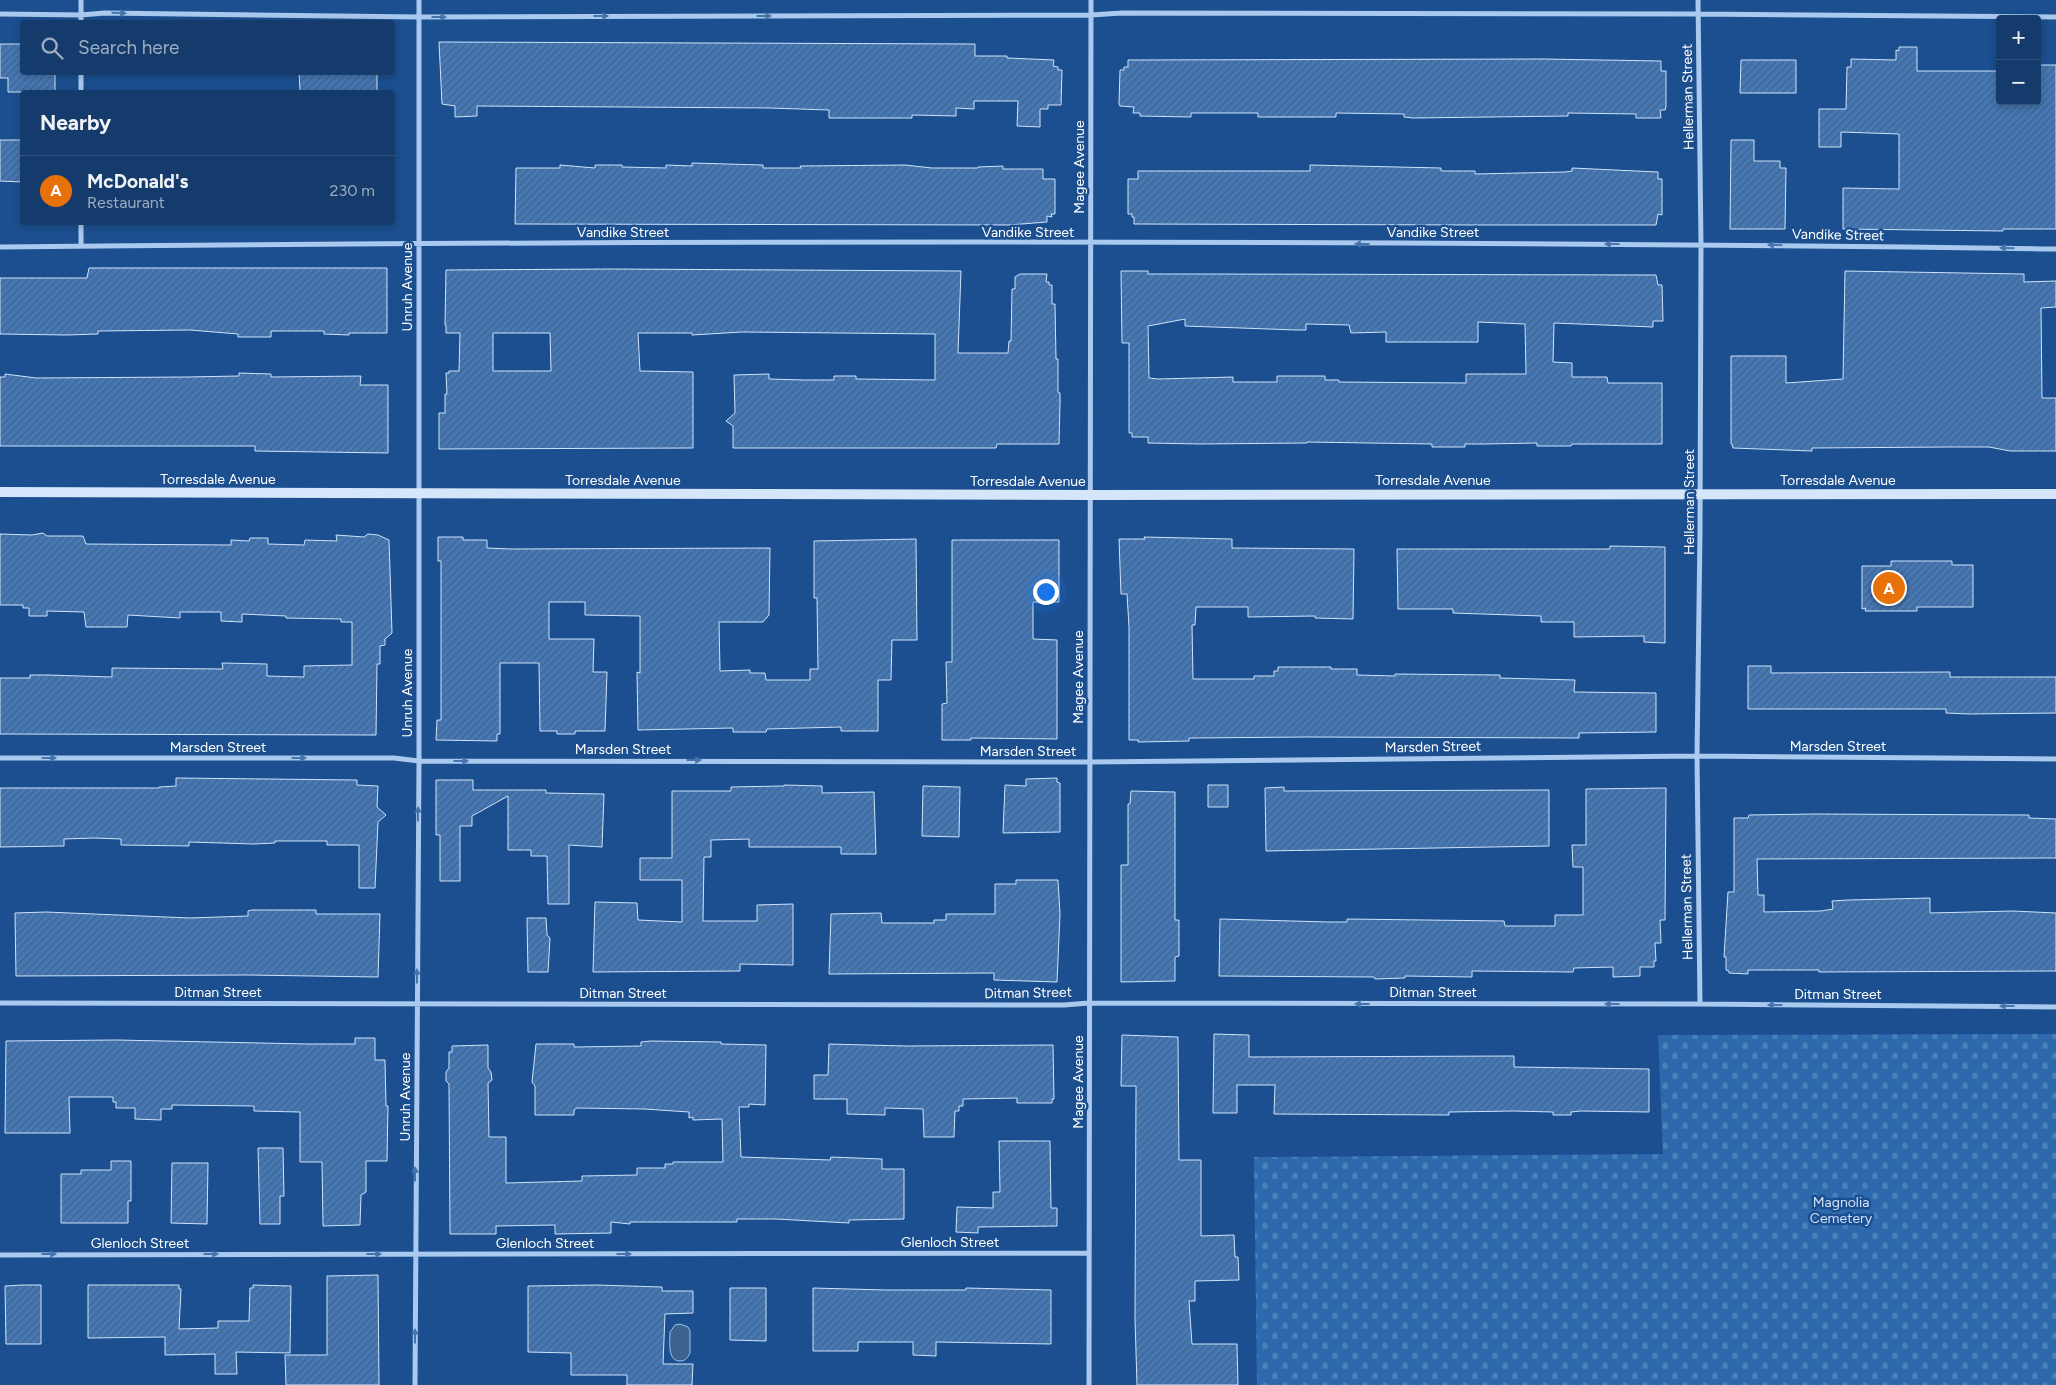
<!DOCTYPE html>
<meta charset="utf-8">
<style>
:root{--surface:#143b6b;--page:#1d4271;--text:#f1f3f6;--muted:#9dadc1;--line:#33557e;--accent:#8bbbb9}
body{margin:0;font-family:Figtree,sans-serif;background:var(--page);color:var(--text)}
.controls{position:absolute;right:15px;top:15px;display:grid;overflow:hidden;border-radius:5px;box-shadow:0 2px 8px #0003}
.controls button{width:45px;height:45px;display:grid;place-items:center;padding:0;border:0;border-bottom:1px solid var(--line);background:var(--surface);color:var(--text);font:25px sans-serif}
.you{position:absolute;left:1045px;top:591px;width:18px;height:18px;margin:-12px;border:4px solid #fff;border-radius:50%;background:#1a73e8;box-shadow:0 0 0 8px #1a73e833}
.badge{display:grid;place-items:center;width:32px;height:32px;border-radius:50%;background:var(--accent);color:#fff;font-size:16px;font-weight:700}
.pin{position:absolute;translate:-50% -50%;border:2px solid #fff;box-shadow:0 1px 5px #0006}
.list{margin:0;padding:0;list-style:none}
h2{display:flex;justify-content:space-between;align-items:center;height:65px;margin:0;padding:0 20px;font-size:21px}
h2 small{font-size:16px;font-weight:400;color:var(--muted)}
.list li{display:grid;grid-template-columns:32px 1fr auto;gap:15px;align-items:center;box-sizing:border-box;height:70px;padding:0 20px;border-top:1px solid var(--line)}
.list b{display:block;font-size:19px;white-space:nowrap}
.list p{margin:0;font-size:16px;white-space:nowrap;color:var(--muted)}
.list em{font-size:16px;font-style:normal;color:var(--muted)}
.icon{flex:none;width:28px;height:28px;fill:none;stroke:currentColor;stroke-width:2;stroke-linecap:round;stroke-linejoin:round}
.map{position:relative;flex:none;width:2056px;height:1385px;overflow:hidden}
.search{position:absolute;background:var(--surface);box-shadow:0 2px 8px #0003;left:20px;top:20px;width:375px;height:55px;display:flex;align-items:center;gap:12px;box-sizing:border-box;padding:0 18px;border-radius:5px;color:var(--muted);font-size:19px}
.panel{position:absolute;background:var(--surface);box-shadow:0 2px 8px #0003;left:20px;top:90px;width:375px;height:135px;border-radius:5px}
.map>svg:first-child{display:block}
</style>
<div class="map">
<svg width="2056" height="1385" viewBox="0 0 2056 1385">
<defs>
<pattern id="cemetery-stones" width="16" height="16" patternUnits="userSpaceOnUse" patternTransform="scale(1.25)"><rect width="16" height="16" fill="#2e69ad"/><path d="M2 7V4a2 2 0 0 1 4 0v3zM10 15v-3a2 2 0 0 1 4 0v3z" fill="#4d80b9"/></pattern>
<pattern id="building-hatch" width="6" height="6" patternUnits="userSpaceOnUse" patternTransform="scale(1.25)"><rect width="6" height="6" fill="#4478b7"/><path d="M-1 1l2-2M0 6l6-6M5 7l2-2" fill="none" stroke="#486282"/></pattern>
</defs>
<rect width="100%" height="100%" fill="#1b4f8f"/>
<path fill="url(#cemetery-stones)" d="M2056,1034V1385H1257L1254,1157L1663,1154L1658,1035Z"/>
<path fill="#3c6290" stroke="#9cc4f0" d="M680,1324L688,1327L690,1331V1353C688,1357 686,1361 680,1361C667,1361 670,1341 670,1332L675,1325Z"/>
<path fill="url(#building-hatch)" stroke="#cfe3fa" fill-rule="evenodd" d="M439,42L975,44V56H1007V58L1054,60L1053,66L1058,67V70H1062L1061,105H1048V109H1040V127L1017,126L1018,101H974V109L956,108V116L912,115V118H829V110L770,108L477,106V116L455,117V106L442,104Z
M0,44H22V72H55V92H8V78H0Z
M1899,47H1917V71H2000V101H2037V65H2056V229H2003V231L1843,229V188L1899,189V134L1841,132V147H1819V109H1846L1847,67H1851V59L1896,60V50L1899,51Z
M1544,59L1661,61V71H1666V107L1665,110H1660L1661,118H1636V114L1568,113V116L1413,118L1404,117V114L1336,113V117H1258V113H1191V117L1140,116V113H1133L1134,107L1120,106L1119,104L1120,70H1124V67H1128V60Z
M1741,60H1796V93H1740Z
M299,72H377V92L300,91Z
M0,140H22V182L0,181Z
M1731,140H1754V161H1780V168H1786L1785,229H1730Z
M692,163L763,165V168H801L800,166L905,165L932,168H978V167L1003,166V169H1043V179H1055V214H1051L1052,217L1047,216V222L1009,225L515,224L516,168H560V165L595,168V165H622V167L666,168V165L692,166Z
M1310,165L1441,168V171H1475V174L1565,172L1572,171V168L1658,172V179H1662V215L1658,214L1656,225H1472L1134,224V217H1132V214H1128V179H1138V171H1310Z
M89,268H387V333H349V335L324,334V331H271V337H238V334L190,330L98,331V334L66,335L0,334V278H87Z
M611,269L961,271L958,353H1008L1009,341H1011L1012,289H1015V277L1020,274H1047L1046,282H1049V285H1052V304H1055L1056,359H1058V392L1060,393V403L1059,444H997L996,448H733V426L726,421L735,413L734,375L769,374V379L804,380H834V376H856V379L935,380V334L742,332L692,335V333H638L640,371L693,372V448L439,449V413H445V394H447L446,373H449V371H459L460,333H446V325H445L446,270ZM493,333H550L551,371H493Z
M1121,271H1148V274H1198L1656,275L1658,285H1662L1663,321H1653V327L1554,323L1553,362L1572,363V377H1607L1608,383H1662V444H1572L1571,446H1537V443L1484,444H1465V447H1432V444L1307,442V443L1201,444L1148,443V437H1132V433H1129V343H1122ZM1185,319V326L1296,330H1306V324L1349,325L1351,333L1386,332V342H1478V322L1525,324L1526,374H1466V383L1339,382V380H1325V376H1277V382H1233V377L1158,379L1149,378L1148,326Z
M1845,271L2024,274V282L2056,281V307L2041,308L2042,398H2056V451H2010L1989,447H1947L1812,448V451L1733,448L1732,444H1731V356H1786V383L1843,379Z
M239,373L271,374V377L361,376L360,385H388V453L255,451V446H0V377H5V374L36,378L187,377L239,376Z
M43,533L47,536H83L86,544L231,545V540L249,541L250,538H268V544L304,545L305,540L337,541L336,535L364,537L368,534L378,535L389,540L392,633L385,639V645L380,646V664H377L376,735L0,734V678H30V675H48L112,677V668L223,669L222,663L267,664V676L304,677V666L352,665V622H341V619L286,618V616L242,614V622L221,621V612H180V618L128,615L127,627H86L84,612L47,611V616H29V608H23V605H0V534L32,535Z
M438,537H463V540H487V548L511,549L770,548L769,615L763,622H719L720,671L750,670V673H765L766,680H810V669H818L817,598H814V541L916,539L917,640H892L891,680H878V731H841V727L767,729L766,732H733V728L638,730L637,672L640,673V616L585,615V602H549V639H594L593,672H607L605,731H575V734H557V731H540L539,663H500V734H497V741L436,740L437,720H441V561H438Z
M1144,537L1232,539V548L1354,549L1353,619L1315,618V616L1248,617V607H1196L1195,625H1192L1193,679H1254V676H1274V671H1278V667H1331V669H1357V675L1395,676V674L1500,675V678L1575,680L1574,692L1656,693V732L1579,733V738L1306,737L1194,738H1189V741L1138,742V740H1129V627L1127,594H1121L1119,539H1145Z
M952,540H1059V602H1033V639L1057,640V739L971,738V740H942V704L947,703L946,662H952Z
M1610,546L1665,547V643L1644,642V636L1574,637V622H1541V616L1453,613V609H1398L1397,549H1610Z
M1891,561H1952V565H1973V607H1917V611H1865L1866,608L1862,609V566H1891Z
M1748,666H1771V673L1950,672V677H2056V713L1969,714L1946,713V709H1748Z
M176,778L357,780V785L378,786L377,807L386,815L378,822L375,888H359V845H327V841H275V843L254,844L189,842V846L121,845V839L94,838L64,839V846L0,847V788H159V787L176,786Z
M1057,778V782L1060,783V832L1003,833L1005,785L1026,786V779Z
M436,780H473V790H546V793L604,794L602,847L569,845V904H548L547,856H531V850H508V796L472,816V826H460V881H440V835H436Z
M784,785L822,786V793L874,792L876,854H841V847H749V839L711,840V857H704L703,921H757V905L793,904V965L740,964V971L593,972L595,902L637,903L638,920L682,922V880H640V858H672V791H731V787L784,786Z
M1208,785H1228V807H1208Z
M923,786L960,787L959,837L922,836Z
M1284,787V791L1549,790V846L1266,851L1265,788Z
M1666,788L1665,920H1660L1661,943H1655L1656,961H1654V967H1640V976L1613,977V967L1574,968L1573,972L1472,971V977L1405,976V978L1375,979L1374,977L1219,976L1220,919L1328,922H1347V919L1504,921L1505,926H1555V915H1583V867H1573L1572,845H1586V789Z
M1131,791L1175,792V920H1179V956L1175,957V981L1121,982V865H1128V804H1130Z
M1815,814L2029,815V818L2056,819V858L1757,859L1758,895H1764V912L1821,911L1833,909L1832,901L1848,900L1930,898V913L2013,911L2056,913V971L1819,972V970H1748V974L1729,973V971L1726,970V957H1724L1728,892H1734V818H1748L1749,815Z
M1016,880H1058L1060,914L1057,982L994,980V973L829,974L831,914L881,913L882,923H934V920H946V914H995V884H1016Z
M252,910H316V914H380L378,977L246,975L16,976L15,913L46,912L190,918L248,916V911Z
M527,918H546L547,935L550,938L548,972H528Z
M1214,1034L1249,1035V1057L1514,1056V1067L1649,1069V1112L1581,1111L1571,1112V1115H1553V1112L1514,1111L1449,1112V1115L1274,1114L1275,1085H1237V1113H1213Z
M1122,1035L1178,1037L1179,1160H1201V1236L1234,1235L1235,1257H1238L1239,1280L1195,1281V1301H1189L1192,1344H1237L1238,1385H1137L1135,1319L1136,1086H1121Z
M355,1038H375V1060H385L386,1106H388L387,1161H366V1192L361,1195L360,1225L323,1226L322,1162H300V1112L254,1111V1106L172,1105V1109H161V1120L135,1119V1108H116V1102H113V1097H69L70,1133H5L6,1041L117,1040L308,1044H355Z
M651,1041L721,1042V1044L766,1045L765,1105L749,1104V1107H739L741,1157L830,1160L831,1157L882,1159V1169H904V1219L849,1220V1223L776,1219H737V1222H630V1224L611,1222V1233L555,1234V1225L496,1226V1234H450L449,1084L446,1081V1072L449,1068V1052H452V1046L488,1045V1068L491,1072L492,1080L488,1083L489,1137H506V1183L582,1181V1176L637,1175V1168H665V1164H673V1162H723L722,1119L693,1120V1117L689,1118V1112L644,1109L577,1108L574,1110V1115H535V1086L532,1082L536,1044H574V1047L641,1046V1042Z
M829,1044L906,1046L1053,1045L1054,1099H1052V1103H1017V1098L963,1099V1106H959V1111H955L954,1137H924L923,1109L885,1108V1115L847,1114V1099H814V1075H828Z
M999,1141H1050L1051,1208H1057V1226L978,1227V1233L956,1232L957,1207L993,1208V1192H1000Z
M258,1148H283L284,1196H280V1224H260Z
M111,1161H131V1201H128V1223H61V1174H81V1170H111Z
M172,1163H208L207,1224L171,1223Z
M378,1275L379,1385H286L285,1355H327V1276Z
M23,1285H41V1344H6L5,1286Z
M88,1285H179V1289H181L179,1329L218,1328V1321H249L250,1288H253V1285L291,1286L290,1353L236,1352L237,1374H215V1354L165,1355V1337L88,1338Z
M596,1285L662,1287V1291H693V1313L665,1314L663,1364H693L692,1385H627V1375H571V1353L528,1352V1286Z
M730,1288H766V1341L730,1340Z
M813,1288L886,1290H966V1288L1051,1290V1344L936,1342V1356L913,1355V1342H858V1351H813Z"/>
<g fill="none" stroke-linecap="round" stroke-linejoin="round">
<path stroke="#a9c9ee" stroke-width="5" d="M1698,0L1701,244L1700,532L1697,756L1700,1004
M0,14L81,15L105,13L419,17L1091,15L1122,13L1698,14L2056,17
M81,22V0
M81,92V72
M81,246V222
M0,247C685,240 1371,240 2056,249
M0,758H394L419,761L1089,762L1697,756L2056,759
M0,1003L1064,1005L1089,1003L1700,1004L2056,1007
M0,1255L1089,1253
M415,1385L419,761V0
M1089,1385L1091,0"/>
<path stroke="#d6e6fa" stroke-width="10" d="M0,492L1090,495L2056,494"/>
</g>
<defs><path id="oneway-solid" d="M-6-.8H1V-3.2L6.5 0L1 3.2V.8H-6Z" transform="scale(1.25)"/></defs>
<g fill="#4674ac">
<use href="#oneway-solid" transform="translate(119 13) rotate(1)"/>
<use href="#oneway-solid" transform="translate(601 16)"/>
<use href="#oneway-solid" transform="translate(764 16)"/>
<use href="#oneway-solid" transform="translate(439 17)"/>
<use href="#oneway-solid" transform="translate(1362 244) rotate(-180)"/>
<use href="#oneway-solid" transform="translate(1612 244) rotate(-180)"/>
<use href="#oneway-solid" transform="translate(1775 245) rotate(-179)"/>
<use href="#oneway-solid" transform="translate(2007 248) rotate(-179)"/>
<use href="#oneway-solid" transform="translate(49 758)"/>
<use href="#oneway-solid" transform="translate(299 758)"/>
<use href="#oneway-solid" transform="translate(694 760)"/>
<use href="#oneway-solid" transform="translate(461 761)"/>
<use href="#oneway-solid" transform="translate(418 814) rotate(-89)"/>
<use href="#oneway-solid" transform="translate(417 976) rotate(-90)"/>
<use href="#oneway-solid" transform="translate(1362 1004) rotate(-180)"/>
<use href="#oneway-solid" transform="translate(1612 1004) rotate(-180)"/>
<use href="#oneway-solid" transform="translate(1775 1005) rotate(-180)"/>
<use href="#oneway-solid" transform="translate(2007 1006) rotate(-180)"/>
<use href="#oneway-solid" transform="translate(415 1174) rotate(-90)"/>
<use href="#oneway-solid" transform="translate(49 1254)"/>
<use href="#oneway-solid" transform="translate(211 1254)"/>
<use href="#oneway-solid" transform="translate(374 1254)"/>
<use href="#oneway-solid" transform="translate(624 1254)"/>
<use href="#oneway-solid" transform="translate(415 1336) rotate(-90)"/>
</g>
<g text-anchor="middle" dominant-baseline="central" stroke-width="5" stroke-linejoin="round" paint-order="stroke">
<g font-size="14" fill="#fff" stroke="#1b4f8f">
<text transform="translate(1688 97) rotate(-91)">Hellerman Street</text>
<text transform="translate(1079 167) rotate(-90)">Magee Avenue</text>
<text x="623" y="232">Vandike Street</text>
<text x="1028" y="232">Vandike Street</text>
<text x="1433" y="232">Vandike Street</text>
<text transform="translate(1838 235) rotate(1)">Vandike Street</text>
<text transform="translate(407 287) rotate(-90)">Unruh Avenue</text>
<text x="218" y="479">Torresdale Avenue</text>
<text x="623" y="480">Torresdale Avenue</text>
<text x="1433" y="480">Torresdale Avenue</text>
<text x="1838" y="480">Torresdale Avenue</text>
<text x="1028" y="481">Torresdale Avenue</text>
<text transform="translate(1689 502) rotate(-90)">Hellerman Street</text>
<text transform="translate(1078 677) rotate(-90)">Magee Avenue</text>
<text transform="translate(407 693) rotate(-90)">Unruh Avenue</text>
<text x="1838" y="746">Marsden Street</text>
<text x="218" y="747">Marsden Street</text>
<text transform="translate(1433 747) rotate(-1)">Marsden Street</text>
<text x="623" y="749">Marsden Street</text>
<text x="1028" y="751">Marsden Street</text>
<text transform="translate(1687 907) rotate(-91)">Hellerman Street</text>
<text x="218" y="992">Ditman Street</text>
<text x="1433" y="992">Ditman Street</text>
<text x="623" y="993">Ditman Street</text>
<text transform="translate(1028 993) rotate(-1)">Ditman Street</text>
<text x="1838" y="994">Ditman Street</text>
<text transform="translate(1078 1082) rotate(-90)">Magee Avenue</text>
<text transform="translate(405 1097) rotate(-90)">Unruh Avenue</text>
<text x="950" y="1242">Glenloch Street</text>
<text x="140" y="1243">Glenloch Street</text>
<text x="545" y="1243">Glenloch Street</text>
</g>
<g font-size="14" fill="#cfe3fa" stroke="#1b4f8f">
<text x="1841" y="1202">Magnolia<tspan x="1841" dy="16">Cemetery</tspan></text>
</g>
</g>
</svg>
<div class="controls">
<button>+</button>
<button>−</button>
</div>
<div class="you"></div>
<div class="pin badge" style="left:1889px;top:588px;background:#e8710a">A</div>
<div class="search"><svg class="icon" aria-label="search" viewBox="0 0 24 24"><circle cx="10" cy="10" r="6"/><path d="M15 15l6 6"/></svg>Search here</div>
<section class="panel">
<h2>Nearby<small></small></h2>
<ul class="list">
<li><span class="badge" style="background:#e8710a">A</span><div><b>McDonald's</b><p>Restaurant</p></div><em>230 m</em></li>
</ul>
</section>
</div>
